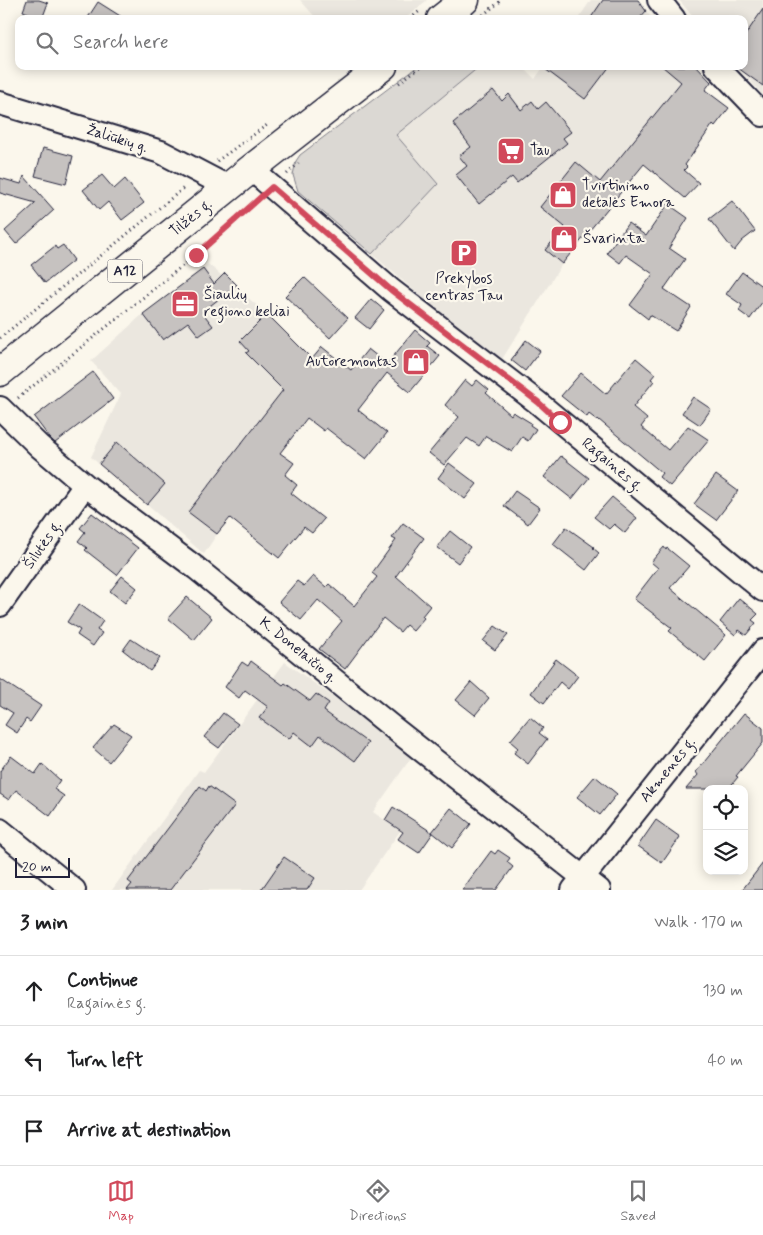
<!DOCTYPE html>
<meta charset="utf-8">
<style>
:root{--surface:#fff;--page:#f6f6f6;--text:#202124;--muted:#757577;--line:#e0e0e0;--accent:#d1495b}
body{margin:0;font-family:Mynerve,sans-serif;background:var(--page);color:var(--text)}
.controls{position:absolute;right:15px;bottom:15px;display:grid;overflow:hidden;border-radius:10px;box-shadow:0 2px 12px #0003}
.controls button{width:45px;height:45px;display:grid;place-items:center;padding:0;border:0;border-bottom:1px solid var(--line);background:var(--surface);color:var(--text);font:25px sans-serif}
.scale{position:absolute;left:15px;bottom:12px;width:55px;box-sizing:border-box;padding-left:5px;border:2px solid #22223b;border-top:0;font-size:14px;line-height:18px;white-space:nowrap;color:#22223b;-webkit-text-stroke:4px #fbf7ec;paint-order:stroke}
.stop{position:absolute;width:15px;height:15px;margin:-11px;border:4px solid #d1495b;border-radius:50%;background:#fff}
.stop.end{background:#d1495b;border-color:#fff;box-shadow:0 1px 5px #0008}
.list{margin:0;padding:0;list-style:none}
h2{display:flex;justify-content:space-between;align-items:center;height:65px;margin:0;padding:0 20px;font-size:21px}
h2 small{font-size:16px;font-weight:400;color:var(--muted)}
.list li{display:grid;grid-template-columns:32px 1fr auto;gap:15px;align-items:center;box-sizing:border-box;height:70px;padding:0 20px;border-top:1px solid var(--line)}
.list b{display:block;font-size:19px;white-space:nowrap}
.list p{margin:0;font-size:16px;white-space:nowrap;color:var(--muted)}
.list em{font-size:16px;font-style:normal;color:var(--muted)}
.icon{flex:none;width:28px;height:28px;fill:none;stroke:currentColor;stroke-width:2;stroke-linecap:round;stroke-linejoin:round}
.map{position:relative;flex:none;width:763px;height:890px;overflow:hidden}
.search{position:absolute;background:var(--surface);box-shadow:0 2px 12px #0003;left:15px;right:15px;top:15px;height:55px;display:flex;align-items:center;gap:12px;box-sizing:border-box;padding:0 18px;border-radius:10px;color:var(--muted);font-size:19px}
.sheet{height:275px;background:var(--surface)}
nav{display:flex;justify-content:space-around;align-items:center;box-sizing:border-box;height:70px;border-top:1px solid var(--line);background:var(--surface);font-size:14px;color:var(--muted)}
nav a{display:grid;justify-items:center;gap:2px}
nav .on{color:var(--accent)}
.map>svg:first-child{display:block}
</style>
<div class="map">
<svg width="763" height="890" viewBox="0 0 763 890">
<rect width="100%" height="100%" fill="#fbf7ec"/>
<filter id="ink" filterUnits="userSpaceOnUse"><feTurbulence type="fractalNoise" baseFrequency=".02" numOctaves="2"/><feDisplacementMap in="SourceGraphic" scale="10" xChannelSelector="R" yChannelSelector="G"/><feConvolveMatrix kernelMatrix="1 2 1 2 8 2 1 2 1" color-interpolation-filters="sRGB"/></filter>
<g filter="url(#ink)">
<path fill="#ebe7df" d="M300,0H427L405,19H317Z
M591,0H638L652,19H578Z
M679,0H763V95L737,66H744V19H695Z
M480,66H522L535,79L544,66H696L711,82L562,264L499,364L372,254L438,184L396,135Z
M208,264L267,314L334,381L315,408L217,534L204,554L91,457L121,394L91,361L143,314Z
M285,662L413,755L373,812L400,831L359,890H112L199,770L204,772Z"/>
<path fill="#dbd8d3" stroke="#7e7d87" d="M418,66H480L396,135L438,184L372,254L298,191L293,175L296,161L300,155Z"/>
<path fill="#c6c2c0" stroke="#22223b" d="M27,0H39L48,3L42,19L23,11Z
M603,0H638L646,11L639,19H590Z
M98,2L125,19H87Z
M763,9V86L738,68L744,66V37Z
M541,66H610L585,99Z
M662,66H696L711,82L705,90L729,108L715,126L713,124L685,165L687,167L684,170L699,183L685,198L644,164L562,264L545,250L565,227L540,207L576,162L600,182L681,82Z
M493,90L502,101L509,94L521,110L532,101L538,109L546,102L571,132L563,138L567,143L517,183L512,177L479,204L456,175L467,166L459,156L471,147L453,123Z
M43,148L73,156L66,184L35,176Z
M102,175L114,189L125,179L144,203L122,220L108,202L99,210L83,190Z
M24,176L54,210L16,244L5,231L36,203L0,193V178L21,184Z
M732,201L755,231L742,241L734,251L709,219Z
M668,204L688,218L669,248L685,259L664,289L691,307L676,331L650,315L648,319L630,305L653,274L626,255L620,263L607,253L628,223L646,236Z
M63,245L74,260L45,283L31,265L55,246L57,249Z
M203,269L214,284L225,273L237,285L202,312L213,326L199,336L188,322L163,340L143,314Z
M742,272L763,287V301L750,319L739,311L742,305L726,294Z
M304,277L348,318L330,338L285,296Z
M371,299L384,310L369,329L355,318Z
M267,314L312,359L322,347L351,370L368,349L387,364L415,330L430,343L427,346L440,356L410,392L387,373L358,410L387,433L366,459L326,428L324,431L307,418L280,453L294,463L285,475L297,485L291,493L324,519L312,533L304,527L279,558L230,518L217,534L188,512L283,390L246,353L249,351L240,341Z
M526,340L540,351L525,371L511,360Z
M636,358L655,374L651,379L654,381L633,407L647,419L641,427L668,450L688,426L709,440L670,486L659,477L662,473L599,420L598,421L589,414L587,417L561,396L581,373L606,394Z
M93,372L113,399L55,443L49,437L34,417Z
M465,380L472,386L477,380L489,390L486,393L511,415L513,412L531,423L530,425L536,429L528,441L522,437L512,452L486,436L479,446L467,438L444,465L429,453L459,417L445,405Z
M693,397L711,409L700,425L682,413Z
M117,442L165,484L147,505L99,464Z
M561,456L589,478L572,499L544,477Z
M449,463L477,484L465,499L438,478Z
M716,475L738,491L716,520L694,504Z
M515,491L540,508L528,524L504,506Z
M612,497L637,518L625,533L614,524L609,529L594,517Z
M92,513L138,548L117,575L85,550L87,548L78,541L85,532L80,528Z
M403,523L424,538L396,576L430,606L422,616L424,618L413,631L406,625L400,632L383,618L345,669L319,649L342,621L318,600L301,620L279,602L297,581L304,586L313,576L326,587L329,584L354,606L377,577L372,573L396,540L392,538Z
M566,527L594,547L593,548L599,553L586,570L553,544Z
M450,531L470,547L458,563L437,547Z
M664,547L666,550L667,548L689,566L670,588L726,635L705,661L669,631L672,628L634,599L658,568L651,562Z
M122,576L137,588L125,603L110,591Z
M187,597L212,618L194,640L168,618Z
M739,598L758,614L752,620L756,623L746,635L739,630L735,635L720,622Z
M79,604L103,621L97,630L102,633L93,646L77,635L80,630L67,622Z
M495,626L508,635L495,650L483,641Z
M131,639L160,658L150,671L123,650Z
M556,659L578,676L568,689L560,682L544,703L531,693Z
M251,661L283,685L285,683L310,701L316,694L329,703L324,711L368,743L355,761L320,735L312,746L294,732L289,739L259,718L268,707L245,690L239,698L225,687L242,662L248,666Z
M0,679L41,706L30,722L26,719L17,733L5,725L13,713L0,705Z
M471,682L489,698L475,715L456,700Z
M223,713L238,724L219,748L204,737Z
M744,713L763,728V743L736,776L738,777L728,789H686L698,775L696,772Z
M530,717L543,728L539,733L547,739L528,764L514,753L518,748L510,741Z
M114,724L131,735L109,762L93,748Z
M11,756L35,774L42,764L60,780L54,789L64,796L50,816L16,790L9,800L0,794V771Z
M595,776L617,794L600,815L577,797Z
M200,786L206,791L209,786L235,805L170,890H127L132,884L128,881Z
M393,807L433,833L419,853L398,839L403,832L385,820Z
M451,808L471,824L452,848L432,832Z
M656,820L680,837L662,863L638,846Z
M498,850L510,858L507,862L513,867L496,890H462L491,851L495,854Z
M284,857L315,878L307,890H261Z
M763,863V890H742Z"/>
<g fill="none" stroke-linecap="round" stroke-linejoin="round">
<defs>
<path id="minor" d="M659,0L674,19
M716,66L763,115
M0,103L161,152L228,187
M251,169L391,290L537,402L763,590
M0,408L39,446L85,485L196,568L391,726L599,890
M0,605L85,485
M0,830L74,890
M573,890L763,651"/>
<path id="highway" d="M441,19L465,0
M0,372L251,169L383,66"/>
</defs>
<use href="#minor" stroke="#22223b" stroke-width="26"/>
<use href="#highway" stroke="#22223b" stroke-width="31"/>
<path stroke="#22223b" stroke-width="3" stroke-dasharray="1 4" stroke-linecap="butt" d="M483,15L502,0
M410,19L421,10
M399,83L421,66
M217,161L267,125
M287,174L299,163
M0,338L185,187
M18,398L196,255L258,200"/>
<use href="#minor" stroke="#fbf7ec" stroke-width="22"/>
<use href="#highway" stroke="#fbf7ec" stroke-width="28"/>
</g>
</g>
<g fill="none" stroke-linecap="round" stroke-linejoin="round" filter="url(#ink)">
<path stroke="#d1495b" stroke-width="6" d="M196,255L272,187L391,290L538,402L560,422"/>
</g>
<defs>
<symbol id="supermarket-square" viewBox="-11 -11 22 22"><rect x="-9" y="-9" width="18" height="18" rx="4" fill="#d1495b" stroke="#fbf7ec"/><path d="M-6-5.5h2.5l.6 2H6L4.5 2H-2.5L-4.4-4H-6ZM-1.5 3.2a1.3 1.3 0 1 0 .1 0ZM3 3.2a1.3 1.3 0 1 0 .1 0Z" fill="#fff"/></symbol>
<symbol id="shop-square" viewBox="-11 -11 22 22"><rect x="-9" y="-9" width="18" height="18" rx="4" fill="#d1495b" stroke="#fbf7ec"/><path d="M-5-2.5h2.3a2.7 3.5 0 0 1 5.4 0H5L5.5 6h-11ZM-1.5-2.5h3a1.5 2.3 0 0 0-3 0Z" fill="#fff"/></symbol>
<symbol id="parking-square" viewBox="-11 -11 22 22"><rect x="-9" y="-9" width="18" height="18" rx="4" fill="#d1495b" stroke="#fbf7ec"/><path d="M-3.5-5.5H1a3.5 3.5 0 0 1 0 7H-1V5.5H-3.5ZM-1-3.4V-.6H.8a1.4 1.4 0 0 0 0-2.8Z" fill="#fff"/></symbol>
<symbol id="office-square" viewBox="-11 -11 22 22"><rect x="-9" y="-9" width="18" height="18" rx="4" fill="#d1495b" stroke="#fbf7ec"/><path d="M-6-3h4V-5.5h4V-3h4V5H-6ZM-1-4.5V-3h2v-1.5ZM-6 0V1H6V0Z" fill="#fff"/></symbol>
</defs>
<g fill-rule="evenodd">
<use href="#supermarket-square" x="495" y="135" width="32" height="32"/>
<use href="#shop-square" x="547" y="179" width="32" height="32"/>
<use href="#shop-square" x="548" y="223" width="32" height="32"/>
<use href="#parking-square" x="448" y="237" width="32" height="32"/>
<use href="#office-square" x="169" y="288" width="32" height="32"/>
<use href="#shop-square" x="400" y="346" width="32" height="32"/>
</g>
<g text-anchor="middle" dominant-baseline="central" stroke-width="4.5" stroke-linejoin="round" paint-order="stroke">
<rect fill="#fbf7ec" stroke="#636270" stroke-width="1" x="107.5" y="259.5" width="35" height="23" rx="4"/>
<g font-size="14" font-weight="bold" fill="#22223b">
<text x="125" y="271">A12</text>
</g>
<g font-size="15" fill="#22223b" stroke="#fbf7ec">
<text transform="translate(117 139) rotate(17)">Žaliūkių g.</text>
<text transform="translate(191 218) rotate(-39)">Tilžės g.</text>
<text transform="translate(612 465) rotate(40)">Ragainės g.</text>
<text transform="translate(43 545) rotate(-55)">Šilutės g.</text>
<text transform="translate(298 650) rotate(39)">K. Donelaičio g.</text>
<text transform="translate(668 770) rotate(-51)">Akmenės g.</text>
</g>
<g font-size="15" fill="#22223b" stroke="#fbf7ec" text-anchor="start">
<text x="530" y="151">Tau</text>
<text x="582" y="186">Tvirtinimo<tspan x="582" dy="17">detalės Emora</tspan></text>
<text x="583" y="239">Švarinta</text>
<text x="464" y="279" text-anchor="middle">Prekybos<tspan x="464" dy="17">centras Tau</tspan></text>
<text x="204" y="295">Šiaulių<tspan x="204" dy="17">regiono keliai</tspan></text>
<text x="397" y="362" text-anchor="end">Autoremontas</text>
</g>
</g>
</svg>
<div class="controls">
<button><svg class="icon" aria-label="locate" viewBox="0 0 24 24"><circle cx="12" cy="12" r="6"/><path d="M12 2v4M12 18v4M2 12h4M18 12h4"/></svg></button>
<button><svg class="icon" aria-label="layers" viewBox="0 0 24 24"><path d="M12 4l9 5-9 5-9-5zM3 14l9 5 9-5"/></svg></button>
</div>
<div class="scale">20 m</div>
<div class="stop" style="left:560px;top:422px"></div>
<div class="stop end" style="left:196px;top:255px"></div>
<div class="search"><svg class="icon" aria-label="search" viewBox="0 0 24 24"><circle cx="10" cy="10" r="6"/><path d="M15 15l6 6"/></svg>Search here</div>
</div>
<section class="sheet">
<h2>3 min<small>Walk · 170 m</small></h2>
<ul class="list">
<li><svg class="icon" aria-label="ahead" viewBox="0 0 24 24"><path d="M12 20V5M6 11l6-6 6 6"/></svg><div><b>Continue</b><p>Ragainės g.</p></div><em>130 m</em></li>
<li><svg class="icon" aria-label="left" viewBox="0 0 24 24"><path d="M17 20v-9H6M10 6l-5 5 5 5"/></svg><div><b>Turn left</b></div><em>40 m</em></li>
<li><svg class="icon" aria-label="arrive" viewBox="0 0 24 24"><path d="M6 21V4h12l-3 4 3 4H6"/></svg><div><b>Arrive at destination</b></div></li>
</ul>
</section>
<nav>
<a class="on"><svg class="icon" aria-label="map" viewBox="0 0 24 24"><path d="M3 6l6-2 6 2 6-2v14l-6 2-6-2-6 2zM9 4v14M15 6v14"/></svg>Map</a>
<a><svg class="icon" aria-label="directions" viewBox="0 0 24 24"><path d="M12 3l9 9-9 9-9-9zM9 14v-3h6M13 9l2 2-2 2"/></svg>Directions</a>
<a><svg class="icon" aria-label="saved" viewBox="0 0 24 24"><path d="M7 4h10v16l-5-4-5 4z"/></svg>Saved</a>
</nav>
